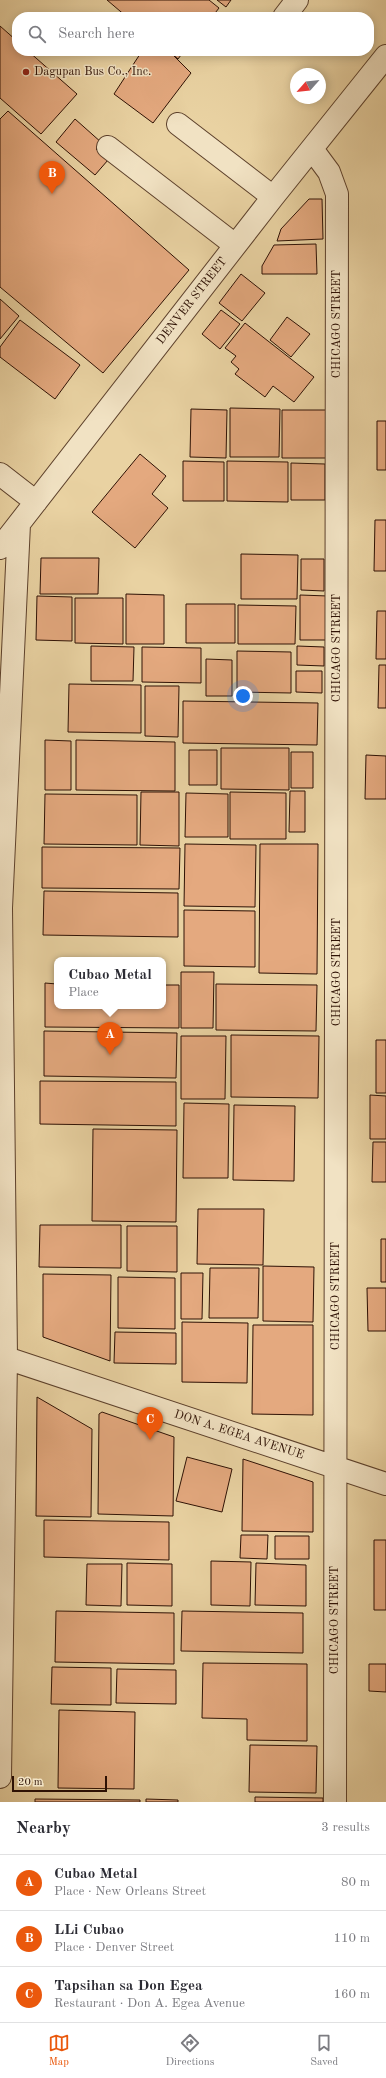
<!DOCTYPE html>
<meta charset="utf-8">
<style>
:root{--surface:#fff;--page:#f7f7f7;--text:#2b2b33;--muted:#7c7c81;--line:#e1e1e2;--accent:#ea580c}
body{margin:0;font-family:"Old Standard TT",serif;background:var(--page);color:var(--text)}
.compass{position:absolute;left:290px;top:68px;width:36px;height:36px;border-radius:50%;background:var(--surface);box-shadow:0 2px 10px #0003;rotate:243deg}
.scale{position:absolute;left:12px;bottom:10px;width:95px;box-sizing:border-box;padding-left:4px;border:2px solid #2e1104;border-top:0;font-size:11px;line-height:14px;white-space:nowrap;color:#2e1104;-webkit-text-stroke:3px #f1e2c3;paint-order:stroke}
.you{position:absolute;left:243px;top:696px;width:14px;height:14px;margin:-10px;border:3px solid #fff;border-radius:50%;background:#1a73e8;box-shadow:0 0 0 6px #1a73e833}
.badge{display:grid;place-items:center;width:26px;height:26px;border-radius:50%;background:var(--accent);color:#fff;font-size:13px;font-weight:700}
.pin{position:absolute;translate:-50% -33px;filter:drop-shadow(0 1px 2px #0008)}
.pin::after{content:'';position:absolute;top:21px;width:14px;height:12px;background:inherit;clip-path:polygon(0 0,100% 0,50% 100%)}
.popup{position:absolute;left:54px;top:957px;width:112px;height:52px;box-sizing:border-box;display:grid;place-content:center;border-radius:8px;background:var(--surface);filter:drop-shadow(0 1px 3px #0005);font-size:13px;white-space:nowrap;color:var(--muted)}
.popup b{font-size:15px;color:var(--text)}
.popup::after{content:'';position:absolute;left:50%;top:100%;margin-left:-8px;border:8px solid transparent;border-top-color:var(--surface)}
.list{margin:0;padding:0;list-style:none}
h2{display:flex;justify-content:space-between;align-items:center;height:52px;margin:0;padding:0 16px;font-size:17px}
h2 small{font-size:13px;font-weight:400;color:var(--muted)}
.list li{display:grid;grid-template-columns:26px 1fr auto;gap:12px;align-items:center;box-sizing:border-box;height:56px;padding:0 16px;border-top:1px solid var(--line)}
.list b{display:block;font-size:15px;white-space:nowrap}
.list p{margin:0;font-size:13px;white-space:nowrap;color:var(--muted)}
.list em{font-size:13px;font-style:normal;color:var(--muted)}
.icon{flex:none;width:22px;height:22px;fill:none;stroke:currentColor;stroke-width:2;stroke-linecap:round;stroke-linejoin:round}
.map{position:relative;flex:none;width:386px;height:1802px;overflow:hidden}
.search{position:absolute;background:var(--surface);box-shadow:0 2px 10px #0003;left:12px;right:12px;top:12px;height:44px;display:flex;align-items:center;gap:10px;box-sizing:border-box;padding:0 14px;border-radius:16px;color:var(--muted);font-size:15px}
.sheet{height:220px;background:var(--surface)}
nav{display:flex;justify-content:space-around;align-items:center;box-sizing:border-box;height:56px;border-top:1px solid var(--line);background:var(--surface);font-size:11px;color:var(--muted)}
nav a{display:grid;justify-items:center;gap:2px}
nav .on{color:var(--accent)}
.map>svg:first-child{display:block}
</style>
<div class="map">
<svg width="386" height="1802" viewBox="0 0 386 1802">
<rect width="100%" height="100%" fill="#e9d2a2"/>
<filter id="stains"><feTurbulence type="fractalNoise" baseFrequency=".005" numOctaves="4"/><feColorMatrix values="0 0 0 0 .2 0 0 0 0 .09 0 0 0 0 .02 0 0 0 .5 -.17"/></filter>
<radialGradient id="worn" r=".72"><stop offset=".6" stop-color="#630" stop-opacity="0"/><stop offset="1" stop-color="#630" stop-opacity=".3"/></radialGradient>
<path fill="#e4a97f" stroke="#2e1104" d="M107,0H209L219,8L212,17H127Z
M217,0H231L226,7Z
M0,26L17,41V51H28L77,94L41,134L0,98Z
M142,51H169L191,73L153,123L114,94Z
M169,51H184L178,59Z
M8,111L189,270L103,373L0,287V119Z
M75,119L102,143L96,149L108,160L95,175L56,142Z
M309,199H322L323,239L277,241L281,229Z
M316,244L317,274H262V266L274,245Z
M241,274L265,293L242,321L219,303Z
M0,299L19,316L0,339Z
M221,310L240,324L220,349L202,334Z
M287,317L310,334L291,357L270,340Z
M20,320L80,365L55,399L0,357V347Z
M245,323L314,377L294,402L273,386L265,397L235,374L239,369L231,362L236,356L225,348Z
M230,408L280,409L279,457H230Z
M191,409L227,410L226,458L190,457Z
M282,410H326V458H282Z
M377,421H386V470H377Z
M140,454L166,476L152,494L168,508L135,548L92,512Z
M183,461L224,462V501H183Z
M227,461L288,462V502L227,501Z
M291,463L325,464V500H291Z
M375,520H386V571H374Z
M241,554L298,555L297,599H241Z
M41,558H99L98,594H40Z
M301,559H324V591L301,590Z
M126,594L164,595V644H126Z
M300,595L328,596V640H300Z
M37,596L72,597V641L36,640Z
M75,598H123V644L75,643Z
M186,604H235V643H186Z
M238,605L296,606L295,644H238Z
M377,611H386V659H376Z
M91,646L134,647L133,681H91Z
M297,646L324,647V666L297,665Z
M142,647L201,648V683L142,682Z
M237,651L291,652V693L237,692Z
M206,659L232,660V696H206Z
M379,665H386V708H378Z
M296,671H322V693L296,692Z
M69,684L141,685V733L68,732Z
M145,686H179L178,737L145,736Z
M183,701L318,703L317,745L183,743Z
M45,740L71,741V790H45Z
M76,740L175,742V791L76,790Z
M221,748H289V790L221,789Z
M189,750H217V785H189Z
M291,752H313V788H291Z
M366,755L386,756V799H365Z
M290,791H305V832H289Z
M141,792H179V846L140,845Z
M230,792L286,793V839H230Z
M186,793L228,794V837H185Z
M45,794L137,795V845L44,844Z
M185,844L256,845L255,907L184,906Z
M260,844H318L317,974L259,973Z
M42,847L180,848L179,889L42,888Z
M44,891L178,893V937L43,935Z
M184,910L255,911V967L184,966Z
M181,972H214L213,1028H181Z
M45,983L57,984V1006H163V985H179V1028L45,1027Z
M216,984L317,985L316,1031L216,1030Z
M44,1031L177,1033L176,1078L44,1076Z
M231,1035L319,1036L318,1098L231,1097Z
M181,1036H226L225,1099H181Z
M376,1040H386V1093H376Z
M40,1081L176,1082V1126L40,1124Z
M370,1095L386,1096V1139H370Z
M184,1103L229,1104L228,1178H183Z
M234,1105L295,1106L294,1181L233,1180Z
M93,1129L177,1130L176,1222L92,1221Z
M373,1142H386V1182H372Z
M198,1209H264L263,1265L197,1264Z
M40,1225H121V1268L39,1267Z
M127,1226H177V1272L127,1271Z
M381,1239H386V1282H381Z
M263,1266L314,1267L313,1322L263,1321Z
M210,1268H259L258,1318H209Z
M181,1273H203L202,1319H181Z
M43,1274L111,1275L110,1361L43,1337Z
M118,1277L175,1278V1329L118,1328Z
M367,1288H386V1331H368Z
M182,1322L248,1323L247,1383L182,1382Z
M253,1325H313V1415L252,1414Z
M115,1332L176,1333V1364L114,1363Z
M37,1397L92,1429L91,1517L36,1516Z
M102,1412L174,1437L173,1516L98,1514L99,1414Z
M187,1457L232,1469L222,1512L176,1501Z
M243,1459L313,1482V1532L242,1531Z
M44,1520L169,1522V1560L44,1557Z
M241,1535H268L267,1559L240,1558Z
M275,1536H309V1559H275Z
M374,1540H386V1610H374Z
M211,1561L251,1562L250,1606L211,1605Z
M127,1563L172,1564V1606L127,1605Z
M256,1563L306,1565V1606L255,1605Z
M87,1564H122L121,1606L86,1605Z
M56,1611L174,1613V1664L55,1662Z
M182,1611L303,1613V1653L181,1651Z
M203,1663L307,1664V1741L247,1740V1719L202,1718Z
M369,1664H386V1692L369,1691Z
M52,1667L111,1668V1705L51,1704Z
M117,1669L176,1670V1704L116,1703Z
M59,1710L135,1712L134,1789L58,1788Z
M250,1745L317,1746L316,1793L249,1792Z
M255,1797L323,1798V1802H255Z
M35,1799L140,1800V1802H35Z
M146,1799L178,1800V1802H146Z"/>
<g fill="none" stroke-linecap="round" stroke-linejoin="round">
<defs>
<path id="minor" d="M284,17L297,0
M178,124L273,197
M108,147L235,245
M312,149L329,172L337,194L335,1802
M0,474L36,502
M0,548L273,197L386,56
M0,1356L386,1484
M0,1777L6,1357L1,908L19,524"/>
</defs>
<use href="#minor" stroke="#5d412c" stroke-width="24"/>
<use href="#minor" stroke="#f1e2c3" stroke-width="22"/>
</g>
<circle fill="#8f2418" stroke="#f1e2c3" stroke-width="1.5" cx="26" cy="72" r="4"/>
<g text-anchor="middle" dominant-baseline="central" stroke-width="3" stroke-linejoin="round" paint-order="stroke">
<g font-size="12" fill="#2e1104" stroke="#f1e2c3" text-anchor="start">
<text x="34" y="72">Dagupan Bus Co., Inc.</text>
</g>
<g font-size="12" fill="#2e1104" stroke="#f1e2c3">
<text transform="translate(192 301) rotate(-52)">DENVER STREET</text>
<text transform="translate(337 324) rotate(-90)">CHICAGO STREET</text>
<text transform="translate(337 648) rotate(-90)">CHICAGO STREET</text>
<text transform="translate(337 972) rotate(-90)">CHICAGO STREET</text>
<text transform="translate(336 1296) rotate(-90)">CHICAGO STREET</text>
<text transform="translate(239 1435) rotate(18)">DON A. EGEA AVENUE</text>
<text transform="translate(335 1620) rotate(-90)">CHICAGO STREET</text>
</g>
</g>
<rect width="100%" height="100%" filter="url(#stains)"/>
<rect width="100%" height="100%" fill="url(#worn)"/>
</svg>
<svg class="compass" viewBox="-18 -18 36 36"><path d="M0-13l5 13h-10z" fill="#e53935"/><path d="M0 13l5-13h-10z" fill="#7c7c81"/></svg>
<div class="scale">20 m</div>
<div class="you"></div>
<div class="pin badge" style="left:110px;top:1055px">A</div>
<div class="popup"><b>Cubao Metal</b>Place</div>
<div class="pin badge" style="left:52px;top:194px">B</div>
<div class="pin badge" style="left:150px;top:1440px">C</div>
<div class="search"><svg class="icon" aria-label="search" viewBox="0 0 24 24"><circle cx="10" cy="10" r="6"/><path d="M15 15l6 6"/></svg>Search here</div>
</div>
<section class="sheet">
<h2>Nearby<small>3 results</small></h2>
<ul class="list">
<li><span class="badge">A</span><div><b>Cubao Metal</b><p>Place · New Orleans Street</p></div><em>80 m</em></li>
<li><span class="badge">B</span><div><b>LLi Cubao</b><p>Place · Denver Street</p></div><em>110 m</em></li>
<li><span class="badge">C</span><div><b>Tapsihan sa Don Egea</b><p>Restaurant · Don A. Egea Avenue</p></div><em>160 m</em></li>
</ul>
</section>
<nav>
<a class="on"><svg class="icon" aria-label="map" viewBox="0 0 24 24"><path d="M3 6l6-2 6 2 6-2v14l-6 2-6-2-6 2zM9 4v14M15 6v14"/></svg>Map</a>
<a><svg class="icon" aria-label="directions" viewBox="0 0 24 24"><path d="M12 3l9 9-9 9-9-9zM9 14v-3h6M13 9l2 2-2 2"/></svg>Directions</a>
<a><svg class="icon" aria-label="saved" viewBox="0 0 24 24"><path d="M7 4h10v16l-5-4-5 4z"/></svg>Saved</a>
</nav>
